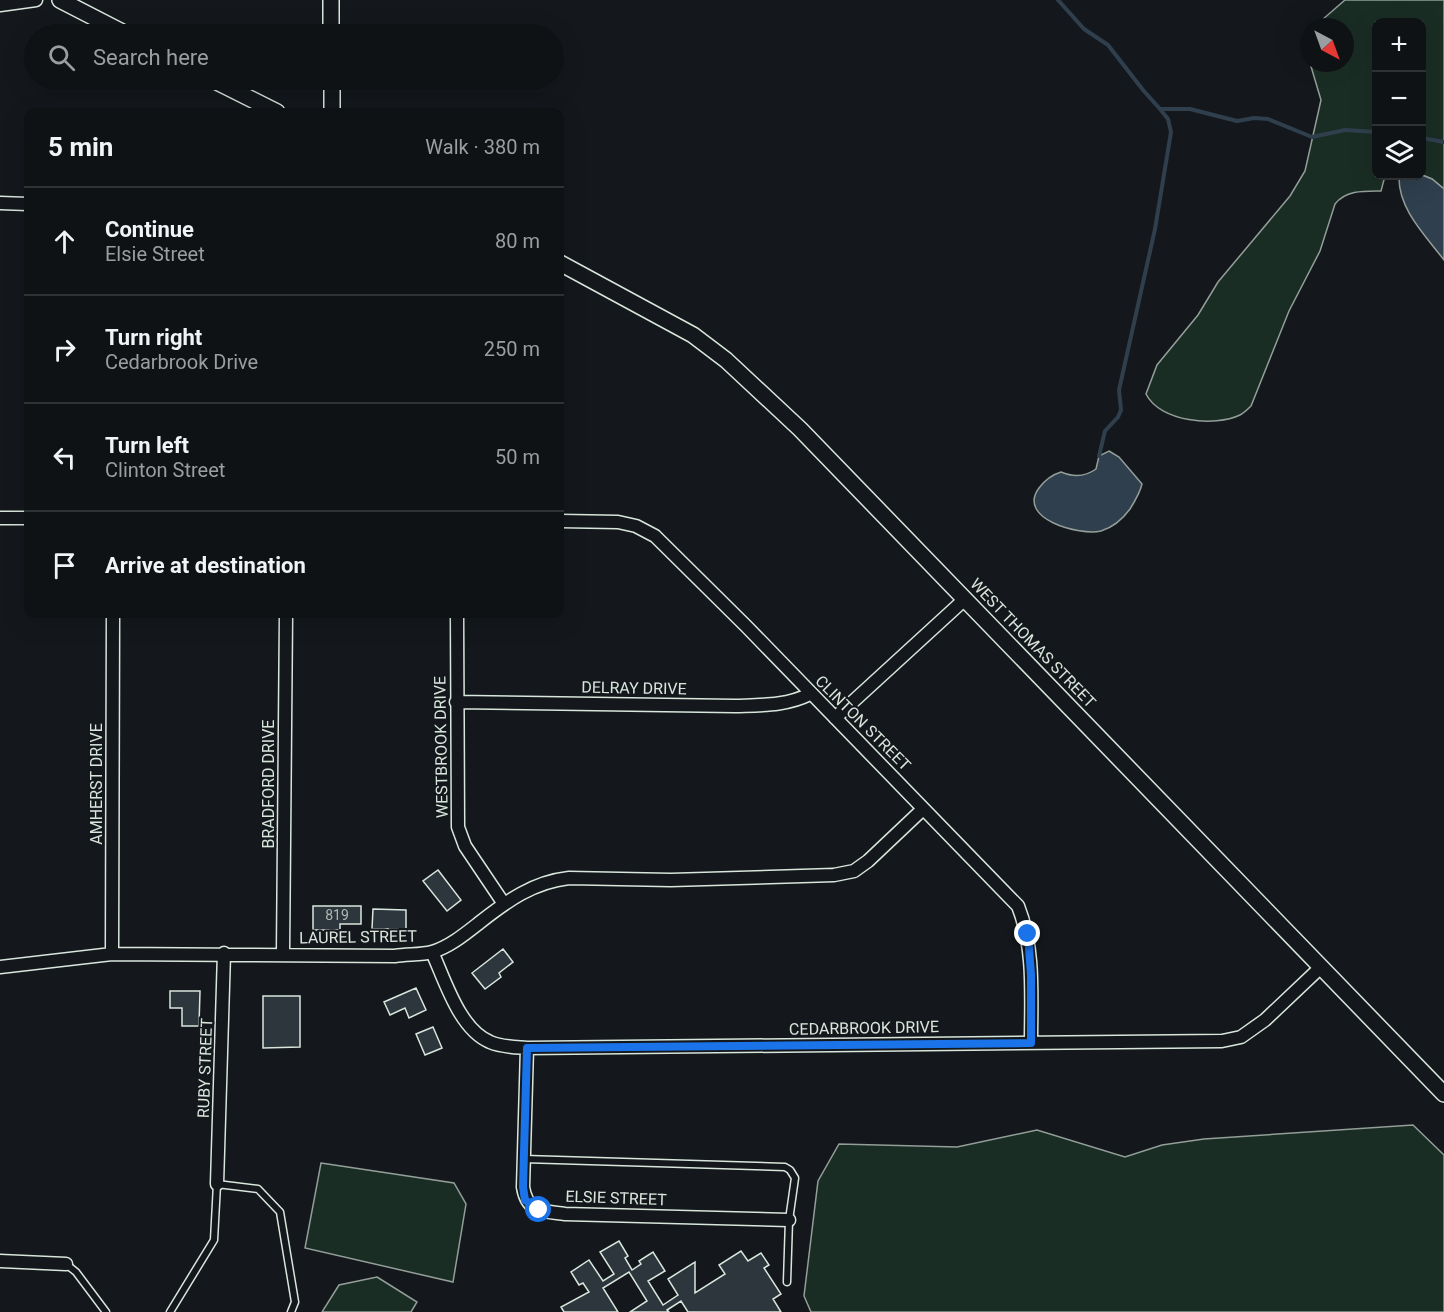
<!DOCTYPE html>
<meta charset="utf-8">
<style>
:root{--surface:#0f1215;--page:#1d2022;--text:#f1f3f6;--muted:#9b9ea0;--line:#2f3234}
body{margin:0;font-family:Roboto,sans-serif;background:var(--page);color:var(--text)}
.controls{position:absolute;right:18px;top:18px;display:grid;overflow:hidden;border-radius:12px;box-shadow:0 6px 24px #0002}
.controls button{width:54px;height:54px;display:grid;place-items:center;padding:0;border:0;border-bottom:2px solid var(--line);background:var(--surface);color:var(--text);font:30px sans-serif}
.compass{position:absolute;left:1300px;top:18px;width:54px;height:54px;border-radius:50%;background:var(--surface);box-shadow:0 6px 24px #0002;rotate:139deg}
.stop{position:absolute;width:18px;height:18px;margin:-14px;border:4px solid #1a73e8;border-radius:50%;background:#fff}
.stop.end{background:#1a73e8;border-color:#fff;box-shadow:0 2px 6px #0008}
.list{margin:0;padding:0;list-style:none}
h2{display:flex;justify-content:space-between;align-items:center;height:78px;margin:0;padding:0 24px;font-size:26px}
h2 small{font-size:20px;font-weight:400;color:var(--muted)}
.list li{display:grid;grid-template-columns:39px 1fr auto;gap:18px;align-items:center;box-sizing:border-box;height:108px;padding:0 24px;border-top:2px solid var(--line)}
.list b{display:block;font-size:22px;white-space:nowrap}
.list p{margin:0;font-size:20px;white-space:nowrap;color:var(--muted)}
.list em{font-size:20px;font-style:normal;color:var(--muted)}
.icon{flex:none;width:33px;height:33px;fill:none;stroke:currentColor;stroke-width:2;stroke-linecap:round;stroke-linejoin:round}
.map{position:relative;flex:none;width:1444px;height:1312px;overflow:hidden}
.search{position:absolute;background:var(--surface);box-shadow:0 6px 24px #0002;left:24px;top:24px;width:540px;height:66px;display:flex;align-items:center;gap:15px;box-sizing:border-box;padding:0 21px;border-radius:33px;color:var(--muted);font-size:22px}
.panel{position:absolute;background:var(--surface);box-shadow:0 6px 24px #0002;left:24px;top:108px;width:540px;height:510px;border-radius:12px}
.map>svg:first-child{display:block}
</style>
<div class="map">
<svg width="1444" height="1312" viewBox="0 0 1444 1312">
<rect width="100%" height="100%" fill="#14181c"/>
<path fill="#1a2d24" stroke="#939e99" stroke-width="1.5" d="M1345,0H1444V189L1432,179L1422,175V22H1376V176H1385L1381,191C1364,191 1346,190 1335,204L1320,251L1289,311L1251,406C1248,409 1244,413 1240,415C1215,427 1160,422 1146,394L1157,365L1198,315L1218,282L1290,196L1305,171L1321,100L1310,63H1345V27H1316L1322,20Z
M1413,1125L1444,1155V1312H811L804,1296L818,1181L839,1144L957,1147L1037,1130L1125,1157L1162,1145L1204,1139Z
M321,1163L454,1183L466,1204L453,1282L305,1248Z
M377,1277L417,1302L411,1312H322L339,1285Z"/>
<path fill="#2f3f4d" stroke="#939e99" stroke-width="1.5" d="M1422,175L1432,179L1444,189V260C1425,235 1398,209 1399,176Z
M1109,451L1119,457L1142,484C1140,493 1135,501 1130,509C1122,520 1114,527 1101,531C1080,536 1016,519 1039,488C1045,480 1051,475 1061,472C1073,477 1085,477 1096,469L1099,456Z"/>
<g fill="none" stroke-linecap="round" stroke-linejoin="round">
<path stroke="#2f3f4d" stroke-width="4" d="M1058,0L1084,29L1108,45L1143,90L1160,109H1190L1237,121L1254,118L1268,119L1312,137L1345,130L1376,132
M1422,138L1444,142
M1099,456L1105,431L1118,417L1121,410L1119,390L1155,229L1171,132L1168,119L1160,109"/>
</g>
<path fill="#2c363c" stroke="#d8e6dc" stroke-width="1.5" d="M438,870L461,900L447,911L423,881Z
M313,906H361V924H340V930H313Z
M373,909L406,910V929H372Z
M503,949L513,962L499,973L501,977L485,989L472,973Z
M416,988L426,1010L409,1018L405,1008L390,1015L384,1002Z
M170,991H200L199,1026H182V1008H170Z
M263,996H300V1047L263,1048Z
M433,1027L442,1048L425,1055L416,1034Z
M619,1241L628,1256L625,1258L632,1270L641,1264L639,1261L653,1252L665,1271L648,1281L663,1305L678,1295L668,1279L695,1262V1293L725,1274L719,1265L741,1251L748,1261L761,1253L769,1265L764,1268L781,1294L773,1299L781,1312H688L681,1301L667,1310L669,1312H630L647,1301L629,1272L603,1288L618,1312H564L561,1307L589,1292L583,1283L579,1285L571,1272L589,1260L603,1281L614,1274L600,1252Z"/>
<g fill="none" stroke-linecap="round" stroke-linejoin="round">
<defs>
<path id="service" d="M524,1159L785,1167L790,1170L795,1178L789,1220L787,1282
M66,1264L76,1272L106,1312
M170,1312L214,1240L217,1184L258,1189L280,1212L295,1302L291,1312"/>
<path id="minor" d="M0,5L36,0
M0,203L28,204
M0,518H28
M560,521L618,522L636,526L655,536L746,626L1018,906C1035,949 1031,997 1031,1043
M457,614L458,827L465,846L504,904
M456,702L735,706C762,705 786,706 810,694
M835,718L965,599
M432,952C445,980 459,1029 490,1042C501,1047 514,1047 527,1048L1222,1041L1241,1037L1265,1020L1321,967
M112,954L113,614
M283,954L286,614
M0,967L112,954L395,956C407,954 421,955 432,952C449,947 465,934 479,923C507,901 533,882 569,878L671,880L834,875L854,871L868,861L923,809
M527,1048L523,1187C527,1213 543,1211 565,1214L789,1220
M217,1184L224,953
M0,1261L66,1264"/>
<path id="tertiary" d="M60,0L126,34
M331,0V34
M213,80L277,112
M332,80V112
M560,263L693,335L726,360L800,429L1444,1094"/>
</defs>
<use href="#service" stroke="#d8e6dc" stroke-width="9"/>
<use href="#minor" stroke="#d8e6dc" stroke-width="15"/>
<use href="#tertiary" stroke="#d8e6dc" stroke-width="18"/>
<use href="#service" stroke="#14181c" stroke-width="6"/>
<use href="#minor" stroke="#14181c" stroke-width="12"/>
<use href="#tertiary" stroke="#14181c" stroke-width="15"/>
</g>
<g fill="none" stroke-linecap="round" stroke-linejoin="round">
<path stroke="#1a73e8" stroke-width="8" d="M539,1210L525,1200L523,1187L527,1048L1031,1043V975L1028,934"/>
</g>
<g text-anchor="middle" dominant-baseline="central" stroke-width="4.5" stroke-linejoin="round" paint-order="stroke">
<g font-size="14" fill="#adbab4">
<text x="337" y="915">819</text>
</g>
<g font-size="16" fill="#d8e6dc" stroke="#14181c">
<text transform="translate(1033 643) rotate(46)">WEST THOMAS STREET</text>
<text transform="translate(634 688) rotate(1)">DELRAY DRIVE</text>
<text transform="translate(863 723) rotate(45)">CLINTON STREET</text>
<text transform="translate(441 747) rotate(-91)">WESTBROOK DRIVE</text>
<text transform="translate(96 784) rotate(-90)">AMHERST DRIVE</text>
<text transform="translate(268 784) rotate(-90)">BRADFORD DRIVE</text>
<text transform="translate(358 937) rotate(-1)">LAUREL STREET</text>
<text transform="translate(864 1028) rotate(-1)">CEDARBROOK DRIVE</text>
<text transform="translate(205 1068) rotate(-88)">RUBY STREET</text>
<text transform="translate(616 1198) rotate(2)">ELSIE STREET</text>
</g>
</g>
</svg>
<div class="controls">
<button>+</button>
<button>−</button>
<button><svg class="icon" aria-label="layers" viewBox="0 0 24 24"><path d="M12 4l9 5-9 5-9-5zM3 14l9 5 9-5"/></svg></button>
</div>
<svg class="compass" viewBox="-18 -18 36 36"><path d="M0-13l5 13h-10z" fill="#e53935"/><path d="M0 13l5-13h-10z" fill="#9b9ea0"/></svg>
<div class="stop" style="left:539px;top:1210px"></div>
<div class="stop end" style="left:1028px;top:934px"></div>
<div class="search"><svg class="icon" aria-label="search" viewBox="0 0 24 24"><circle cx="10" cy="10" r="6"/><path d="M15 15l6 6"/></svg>Search here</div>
<section class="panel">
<h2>5 min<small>Walk · 380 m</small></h2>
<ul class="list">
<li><svg class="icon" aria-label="ahead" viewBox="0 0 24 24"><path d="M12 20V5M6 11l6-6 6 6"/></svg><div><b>Continue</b><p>Elsie Street</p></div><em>80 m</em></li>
<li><svg class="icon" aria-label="right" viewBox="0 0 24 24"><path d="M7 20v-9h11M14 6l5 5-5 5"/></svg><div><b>Turn right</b><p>Cedarbrook Drive</p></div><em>250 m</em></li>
<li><svg class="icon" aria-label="left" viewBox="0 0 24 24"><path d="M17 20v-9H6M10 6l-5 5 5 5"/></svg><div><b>Turn left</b><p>Clinton Street</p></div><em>50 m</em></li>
<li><svg class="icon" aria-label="arrive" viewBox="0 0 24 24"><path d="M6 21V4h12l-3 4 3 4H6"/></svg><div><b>Arrive at destination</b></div></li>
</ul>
</section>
</div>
